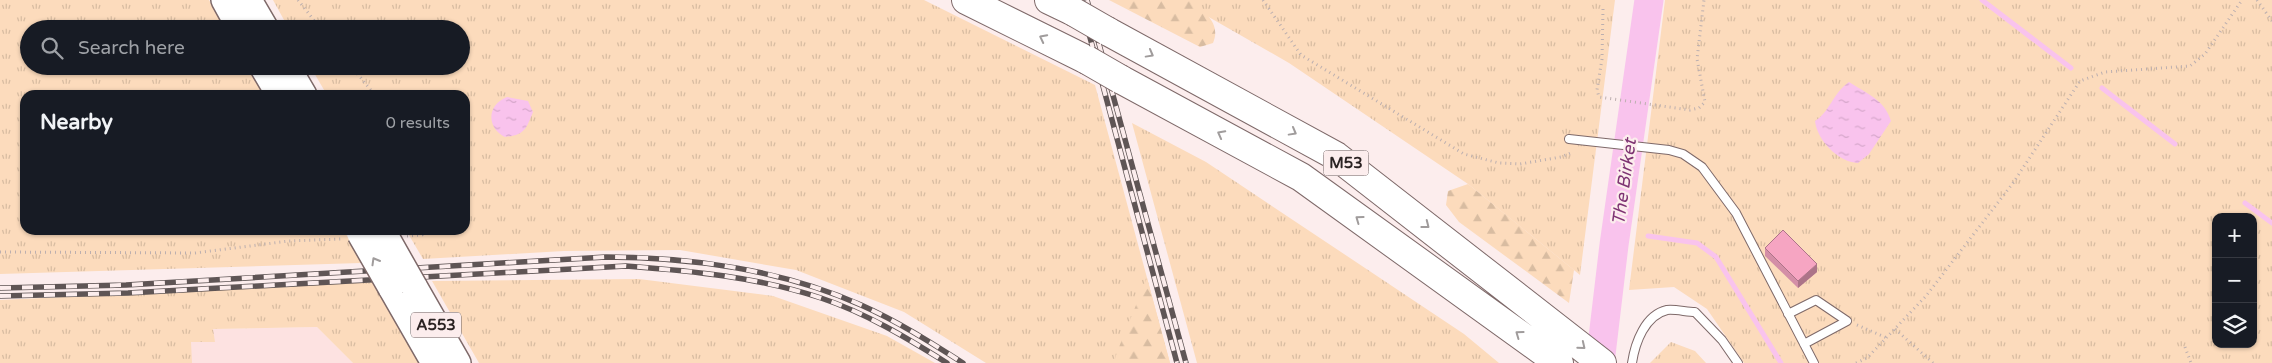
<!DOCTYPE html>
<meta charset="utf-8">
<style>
:root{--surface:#171b24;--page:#20242c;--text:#f1f3f6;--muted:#9ea1a6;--line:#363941}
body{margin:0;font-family:"Varela Round",sans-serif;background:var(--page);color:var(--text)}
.controls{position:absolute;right:15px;bottom:15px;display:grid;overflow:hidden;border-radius:10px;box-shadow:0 1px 4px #0004}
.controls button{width:45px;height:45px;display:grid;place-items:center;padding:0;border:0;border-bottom:1px solid var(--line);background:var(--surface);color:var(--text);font:25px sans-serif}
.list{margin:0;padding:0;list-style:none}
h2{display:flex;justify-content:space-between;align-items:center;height:65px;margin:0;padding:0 20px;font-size:21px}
h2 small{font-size:16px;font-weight:400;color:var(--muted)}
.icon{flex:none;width:28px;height:28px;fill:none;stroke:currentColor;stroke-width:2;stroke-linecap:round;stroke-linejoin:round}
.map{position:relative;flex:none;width:2272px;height:363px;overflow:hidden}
.search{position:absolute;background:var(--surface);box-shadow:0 1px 4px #0004;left:20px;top:20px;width:450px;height:55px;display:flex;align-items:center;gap:12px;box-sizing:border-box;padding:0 18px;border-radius:28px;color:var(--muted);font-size:19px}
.panel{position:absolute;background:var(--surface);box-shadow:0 1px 4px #0004;left:20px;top:90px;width:450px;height:145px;border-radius:15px}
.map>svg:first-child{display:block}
</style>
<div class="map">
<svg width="2272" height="363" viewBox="0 0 2272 363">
<defs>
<pattern id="grass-tufts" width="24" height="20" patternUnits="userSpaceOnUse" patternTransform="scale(1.25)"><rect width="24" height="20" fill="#fcdbbc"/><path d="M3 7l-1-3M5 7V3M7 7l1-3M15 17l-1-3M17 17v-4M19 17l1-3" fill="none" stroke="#d8bca1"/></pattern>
<pattern id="forest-firs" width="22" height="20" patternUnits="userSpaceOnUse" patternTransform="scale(1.25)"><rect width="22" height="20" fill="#fcdbbc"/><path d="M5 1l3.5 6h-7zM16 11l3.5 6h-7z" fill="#d8bca1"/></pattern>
<pattern id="water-ripples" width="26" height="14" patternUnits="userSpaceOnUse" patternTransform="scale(1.25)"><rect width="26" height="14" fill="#f9c3ed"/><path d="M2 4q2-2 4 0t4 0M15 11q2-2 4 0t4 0" fill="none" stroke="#d6a7cb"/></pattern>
</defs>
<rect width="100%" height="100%" fill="#fceded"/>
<path fill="#fde2e1" d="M317,327L353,363H13L213,329Z"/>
<path fill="url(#grass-tufts)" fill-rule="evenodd" d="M0,0H209L226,29H29V66H248L265,95H25V230H344L361,263L0,274Z
M273,0H924L1095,85L1170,363H986L904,312L796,270L680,250L564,251L423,259L406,230H465V95H327L310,66H461V29H289Z
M1179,0H1615L1580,275L1468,184L1289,63Z
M1665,0H2272V363H1744L1707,309L1674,287L1629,290ZM2216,217H2253V344H2216Z
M1132,123L1206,162L1464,334L1499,363H1197Z
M639,279L773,296L887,336L935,363H479L432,281Z
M374,282L422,363H353L317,327L213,329L215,342H191L192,363H0V300Z
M1671,342L1695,351L1706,363H1650Z"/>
<path fill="url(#forest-firs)" d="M1109,0H1192C1206,13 1221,24 1213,43L1200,47Z
M1468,184L1574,270L1569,303L1459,222L1446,205L1448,191Z
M1147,278L1170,363H1114L1117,352Z"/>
<path fill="url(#water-ripples)" d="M1849,82C1866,93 1885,100 1891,121L1869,154L1858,163C1838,162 1817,140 1815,121C1829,113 1833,93 1849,82Z
M507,97L528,101L533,112C526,129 525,135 505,137C486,127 487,105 507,97Z"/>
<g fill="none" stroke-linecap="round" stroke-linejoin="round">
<path stroke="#f9c3ed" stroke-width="5" d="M1982,0L2071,68
M2102,88L2175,144
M2245,203L2272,223
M1648,236L1697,243L1716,257L1781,363
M1614,245L1624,242"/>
<path stroke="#f9c3ed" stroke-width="29" d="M1600,363L1614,245L1649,0"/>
<defs>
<path id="service" d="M1569,139L1669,150L1683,154L1702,167L1736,213L1814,363
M1788,314L1816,300L1847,321L1804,344
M1632,363C1635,343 1645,315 1667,310C1675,309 1687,312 1695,312L1722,340L1738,363"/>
<path id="primary" d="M224,0L240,29
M249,0L266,29
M262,66L279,95
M287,66L304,95
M414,286L458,363
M391,288L434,363"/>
<path id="motorway" d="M966,0L1087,60
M1049,0L1074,12
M1107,31L1336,156L1602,363
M1120,79L1301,177L1559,363"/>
</defs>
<use href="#service" stroke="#7e6969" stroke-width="10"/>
<use href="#primary" stroke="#7e6969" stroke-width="28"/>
<use href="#motorway" stroke="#7e6969" stroke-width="30"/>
<path stroke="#bcafaf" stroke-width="3" stroke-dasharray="1 4" stroke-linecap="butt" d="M298,0L321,29
M1263,0L1301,55L1464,154L1499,163L1520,164L1561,157L1573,152
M2257,0L2272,21
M1603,9L1602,59L1597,90L1599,97L1690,110L1699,108L1705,102L1697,59L1704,0
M351,66L375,95
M407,236L422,235L427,230
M0,252L195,253L289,241L341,239
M1857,325L1887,338
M1895,329L1933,363
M2185,347L2191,363
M1856,363L1867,358L1926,296L2013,183L2080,81L2105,72L2190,66L2205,54L2242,0"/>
<use href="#service" stroke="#fff" stroke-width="8"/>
<use href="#primary" stroke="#fff" stroke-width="25"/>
<use href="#motorway" stroke="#fff" stroke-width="28"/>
<defs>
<path id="rail" d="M1080,0L1177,363
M1087,0L1186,363
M0,288L126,285L606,257C691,257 783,270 861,305C897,321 930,342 963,363
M0,296L128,293L626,266C692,271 758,277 821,298C866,313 907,338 947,363"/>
</defs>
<use href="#rail" stroke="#5f5555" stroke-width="5.5"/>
<use href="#rail" stroke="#fceded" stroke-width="4" stroke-dasharray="11" stroke-linecap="butt"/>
<defs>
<path id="primary-bridge" d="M384,233L414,286
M360,234L391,288"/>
<path id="motorway-bridge" d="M1074,12L1107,31
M1087,60L1120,79"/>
</defs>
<use href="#primary-bridge" stroke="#7e6969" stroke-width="28" stroke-linecap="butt"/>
<use href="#motorway-bridge" stroke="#7e6969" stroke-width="30" stroke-linecap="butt"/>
<use href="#primary-bridge" stroke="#fff" stroke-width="25"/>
<use href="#motorway-bridge" stroke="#fff" stroke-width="28"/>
</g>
<path fill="#d48ea7" d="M1765,248L1817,272L1798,288L1765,256Z"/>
<path fill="#ac7488" d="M1817,264V272L1798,288V281Z"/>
<path fill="#f6a5c2" stroke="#ac7488" d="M1783,230L1817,264L1798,281L1765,248Z"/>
<defs><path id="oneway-chevron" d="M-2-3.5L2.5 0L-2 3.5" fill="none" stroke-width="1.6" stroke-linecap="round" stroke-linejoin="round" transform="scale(1.25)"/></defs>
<g stroke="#a09c9c">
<use href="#oneway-chevron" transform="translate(1043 38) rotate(-153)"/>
<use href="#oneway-chevron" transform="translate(1150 54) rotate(29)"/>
<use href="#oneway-chevron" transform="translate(1293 132) rotate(29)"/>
<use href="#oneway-chevron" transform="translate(1221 134) rotate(-152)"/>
<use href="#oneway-chevron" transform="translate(1359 219) rotate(-144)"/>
<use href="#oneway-chevron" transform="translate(1426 225) rotate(38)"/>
<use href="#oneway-chevron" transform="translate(375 261) rotate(-120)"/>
<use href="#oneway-chevron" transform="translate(1519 334) rotate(-144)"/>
<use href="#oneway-chevron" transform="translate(1582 346) rotate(39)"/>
</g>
<g text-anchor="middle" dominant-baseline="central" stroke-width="4.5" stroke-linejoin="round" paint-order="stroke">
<g fill="#fceded" stroke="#6a6060" stroke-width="1">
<rect x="1323.5" y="150.5" width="45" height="25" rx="4"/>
<rect x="411" y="312.5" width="50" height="25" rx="4"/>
</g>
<g font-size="15" font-weight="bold" fill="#2b2323">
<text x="1346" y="163">M53</text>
<text x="436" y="325">A553</text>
</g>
<g font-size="18" font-style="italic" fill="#7e3373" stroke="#fceded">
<text transform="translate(1624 182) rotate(-82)">The Birket</text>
</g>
</g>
</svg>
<div class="controls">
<button>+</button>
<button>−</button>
<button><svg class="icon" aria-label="layers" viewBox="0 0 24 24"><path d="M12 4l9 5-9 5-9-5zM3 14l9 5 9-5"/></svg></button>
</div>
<div class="search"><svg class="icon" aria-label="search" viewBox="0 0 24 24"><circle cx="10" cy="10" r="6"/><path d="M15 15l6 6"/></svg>Search here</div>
<section class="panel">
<h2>Nearby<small>0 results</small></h2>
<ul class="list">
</ul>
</section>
</div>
